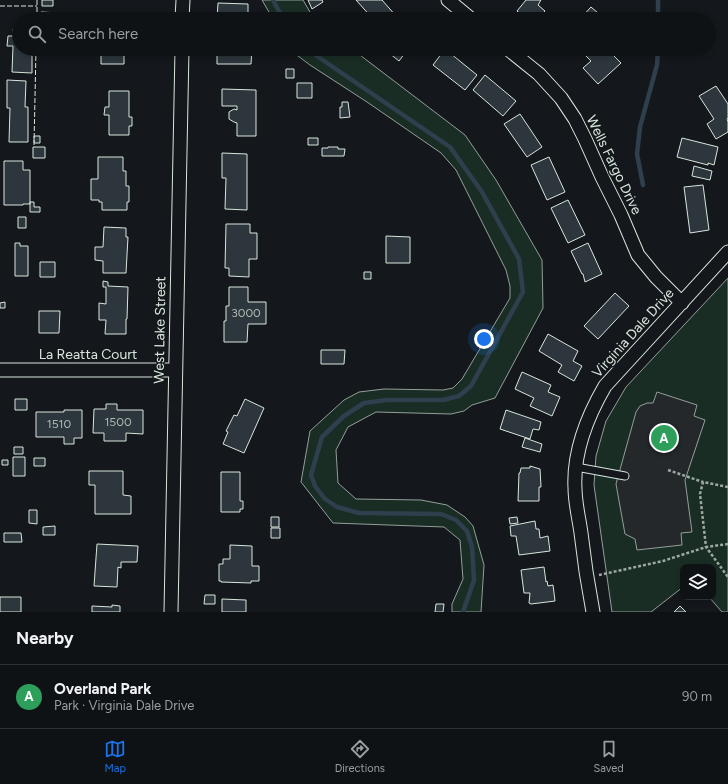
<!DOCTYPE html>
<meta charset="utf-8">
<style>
:root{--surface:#0f1215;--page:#181b1e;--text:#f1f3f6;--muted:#9b9ea0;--line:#2f3234;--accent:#1a73e8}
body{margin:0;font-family:Figtree,sans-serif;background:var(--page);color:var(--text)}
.controls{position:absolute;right:12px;bottom:12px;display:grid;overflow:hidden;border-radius:8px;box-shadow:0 2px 6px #0003}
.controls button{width:36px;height:36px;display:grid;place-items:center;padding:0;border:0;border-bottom:1px solid var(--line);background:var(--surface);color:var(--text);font:20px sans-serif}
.you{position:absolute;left:484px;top:339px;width:14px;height:14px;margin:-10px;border:3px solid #fff;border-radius:50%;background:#1a73e8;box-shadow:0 0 0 6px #1a73e833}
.badge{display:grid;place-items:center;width:26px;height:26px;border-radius:50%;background:var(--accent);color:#fff;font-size:13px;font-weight:700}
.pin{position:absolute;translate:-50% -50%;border:2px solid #fff;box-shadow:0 1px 4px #0006}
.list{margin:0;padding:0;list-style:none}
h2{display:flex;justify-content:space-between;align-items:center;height:52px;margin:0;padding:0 16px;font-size:17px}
h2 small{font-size:13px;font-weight:400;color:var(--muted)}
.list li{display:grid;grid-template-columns:26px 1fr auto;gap:12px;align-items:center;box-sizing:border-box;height:64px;padding:0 16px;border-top:1px solid var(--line)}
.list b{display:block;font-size:15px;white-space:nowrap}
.list p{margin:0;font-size:13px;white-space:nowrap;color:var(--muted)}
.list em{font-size:13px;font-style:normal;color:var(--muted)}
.icon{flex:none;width:22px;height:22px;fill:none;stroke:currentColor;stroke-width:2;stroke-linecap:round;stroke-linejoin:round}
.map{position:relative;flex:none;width:728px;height:612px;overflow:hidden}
.search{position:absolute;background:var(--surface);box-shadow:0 2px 6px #0003;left:12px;right:12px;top:12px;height:44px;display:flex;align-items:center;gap:10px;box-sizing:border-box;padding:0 14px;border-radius:22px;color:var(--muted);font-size:15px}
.sheet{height:116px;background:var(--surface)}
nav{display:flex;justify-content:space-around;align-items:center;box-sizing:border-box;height:56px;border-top:1px solid var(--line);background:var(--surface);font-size:11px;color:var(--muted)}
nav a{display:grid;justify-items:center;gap:2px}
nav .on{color:var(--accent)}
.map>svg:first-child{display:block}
</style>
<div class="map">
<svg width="728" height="612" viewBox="0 0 728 612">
<rect width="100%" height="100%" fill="#14181c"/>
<path fill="#1a2d24" stroke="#939e99" d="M262,0H303L314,19H273Z
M292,49H352L465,135L496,180L542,260L543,308L495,398L472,405L464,411L451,414L376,412L348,427L336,450L338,483L356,499L421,500L447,505L465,517L473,526L484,565L481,612H452V604L463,579L460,540L444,527L333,523L301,482L310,431L344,400L359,392L384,389L443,390L453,388L462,379L510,298V286L506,270L456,170L441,153L367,102L310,65L294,53Z
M728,278V612H722L709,597H713V567H683V587L651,612H612L594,485L596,456L606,421L626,387Z"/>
<path fill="#24282b" stroke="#939e99" d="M657,392L697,405L694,416L705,420L685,480L692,532L681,533L682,545L637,550L635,539L625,534L616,484L636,412L640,406L647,403H653Z"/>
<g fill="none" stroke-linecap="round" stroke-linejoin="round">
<path stroke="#2f3f4d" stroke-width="4.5" d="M273,0L283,19
M658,19V0
M308,49L311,52L450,147L482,192L519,259L523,292L471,386L459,396L443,400H387L364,403L344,416L322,437L311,475L315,486L325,499L337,507L359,513L441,514L456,520L467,531L472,547L474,580L463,612
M643,185L637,154L640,127L657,65L658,49"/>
</g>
<path fill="#2c363c" stroke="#d8e6dc" d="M42,0H53V6H42Z
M308,0H322L323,2L312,9Z
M356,0H382L397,17L395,19H373Z
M526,0H541L538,5L545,11L538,19H527L517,11Z
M218,3L248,4V19H217Z
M591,7L605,19H580Z
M41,12L60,13V19H39V14H41Z
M13,29H19V49H32V73L12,72L13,46H7L8,36H13Z
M101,49H124V64H101Z
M217,49H252L251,64H217Z
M384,49H408L399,61Z
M415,49H427L422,55Z
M445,49L477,75L465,90L433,65Z
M592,49H622L614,56L621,63L598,84L583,68L591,61L585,55Z
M286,69H294V78H286Z
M485,75L516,101L503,116L473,90Z
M7,80L26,81L25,107H28V142H9L10,108H7Z
M297,83H312V98H297Z
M716,86L728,104V118L727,119L728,122V132L716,139L707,124L714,119L699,96Z
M222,89L256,90V136H237V123L234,122L229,119V112L234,109L237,110V106H222Z
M109,91H129V117H132V126H129V135H109V115H104L105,107H109Z
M342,102H348L350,117L340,118V107H342Z
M520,114L542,147L527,157L504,124Z
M34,136H40V143H34Z
M308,138H318V145H308Z
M682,138L718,147L714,165L708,163V165L677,157Z
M33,147H45V158H33Z
M328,147H338V149H345L344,156H322V148H328Z
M222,153L247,154V210L225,209L226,178H222Z
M98,157H123V171H126V186H129V202H127V210H102V202H99V200H91V179H98Z
M549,157L565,192L547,200L531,165Z
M4,161H23V170H30V204H23V205H4Z
M694,166L712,171L710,180L692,176Z
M703,185L709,230L690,233L684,187Z
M568,200L585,235L568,243L551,208Z
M30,202H34V207H40V212H30Z
M18,217H26V228H18Z
M226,224H250V233H257V259H249V277L229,276V268H225Z
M104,227L126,228V237H128L126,273H103V261L95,260V247H103Z
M386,236L410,237V263H386Z
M15,243H20V246H28V276H15Z
M588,243L602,274L585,282L583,274H582L571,251Z
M40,262H55V277H40Z
M364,272H371V279H364Z
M103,281L108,282V286L128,287L127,319H126V334H105L106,320H99V303L106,304V287H103Z
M229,287H248V302H266V324H248L247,342H224V321H226V306H229Z
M615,293L629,306L598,339L584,326Z
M5,302V308H0V303Z
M39,311H60L59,333H39Z
M548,334L578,351L573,361L582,366L574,381L558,372L562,365L539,351Z
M321,350H345L344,364H321Z
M522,372L551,385L548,392L560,397L552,416L530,406L534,398L515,389Z
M15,399H27V410H15Z
M245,399L264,408L244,453L223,444L228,432L226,431L234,415L237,416Z
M106,404H117V410H143V434L126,433V441H104V433H93L94,409H106Z
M64,410H82V438H74V444H64V437H36V412H64Z
M506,410L541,422L539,430L533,429L530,439L500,429Z
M525,438L542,444L540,452L522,447Z
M14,447H23V454H14Z
M13,457H25V476H13Z
M34,458H45V466H34Z
M2,460H8V465H2Z
M530,466L540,469L541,487H539V501H518L519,473H520L521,468H530Z
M89,471H123V495L131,496V514H95V485H89Z
M221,472H240V501H243V509H240V512H221Z
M29,510H37V524L29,523Z
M271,517H279V527H271Z
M517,517L518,523L510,524L509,518Z
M535,521L536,529H539L540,538L548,536L550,551L519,555L516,536H511L510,526Z
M55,526V535H43V527Z
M271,528H280V538H271Z
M4,533H21L22,542H4Z
M97,544L138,546L137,562H121V568L118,567L117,587L94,586Z
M230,545L252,546V566H259V581H251V583L221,582V581H219V564H223V559H230Z
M544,567L546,582L547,581L548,586L553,585L555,601L531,604L529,603L530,593H524L521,570Z
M205,595H215V604H204Z
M0,597H21V612H0Z
M222,599L246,600V612H222Z
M436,604H444L443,612H435Z
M112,605L120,606V612H92V606L112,607Z
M680,606L686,612H674Z"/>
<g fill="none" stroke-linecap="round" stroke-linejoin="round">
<defs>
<path id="service" d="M576,467L625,476"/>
<path id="minor" d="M448,0L471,19
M182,19L183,0
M508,49L539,74L561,98L575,119L585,139L602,177L621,215L638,255L656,277L682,303
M0,370H175
M171,612L182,49
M593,612C588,586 584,560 581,533C579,518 575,503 575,488C573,451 587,417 605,386L728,252"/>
</defs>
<use href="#service" stroke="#d8e6dc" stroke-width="9"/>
<use href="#minor" stroke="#d8e6dc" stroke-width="15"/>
<path stroke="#9da8a2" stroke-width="2.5" stroke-dasharray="3 2" stroke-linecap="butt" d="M668,470L703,482
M728,487L703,482L700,494L706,547L728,577
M599,575L663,561L706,547L728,544"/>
<use href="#service" stroke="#14181c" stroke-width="7"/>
<use href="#minor" stroke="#14181c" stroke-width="13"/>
<path stroke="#d8e6dc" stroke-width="1" stroke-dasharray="5 2" stroke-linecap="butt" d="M0,6H37
M37,19V0
M34,145L36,49"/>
</g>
<g text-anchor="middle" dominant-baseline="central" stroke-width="3" stroke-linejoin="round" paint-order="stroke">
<g font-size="12" fill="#adbab4">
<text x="246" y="313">3000</text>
<text x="118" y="422">1500</text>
<text x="59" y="424">1510</text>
</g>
<g font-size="14" fill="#d8e6dc" stroke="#14181c">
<text transform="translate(614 165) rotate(64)">Wells Fargo Drive</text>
<text transform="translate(160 330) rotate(-89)">West Lake Street</text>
<text transform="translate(633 333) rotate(-48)">Virginia Dale Drive</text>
<text x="88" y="354">La Reatta Court</text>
</g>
</g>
</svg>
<div class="controls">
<button><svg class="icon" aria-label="layers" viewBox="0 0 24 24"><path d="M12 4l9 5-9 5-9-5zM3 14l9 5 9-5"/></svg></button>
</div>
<div class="you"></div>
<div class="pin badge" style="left:664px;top:438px;background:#2e9e5b">A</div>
<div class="search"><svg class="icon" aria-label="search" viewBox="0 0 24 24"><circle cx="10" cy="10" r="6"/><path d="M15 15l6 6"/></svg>Search here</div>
</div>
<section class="sheet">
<h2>Nearby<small></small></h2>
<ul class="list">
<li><span class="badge" style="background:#2e9e5b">A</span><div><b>Overland Park</b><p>Park · Virginia Dale Drive</p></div><em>90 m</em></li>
</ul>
</section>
<nav>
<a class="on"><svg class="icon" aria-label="map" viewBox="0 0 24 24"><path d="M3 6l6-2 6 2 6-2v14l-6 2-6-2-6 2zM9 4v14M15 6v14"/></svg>Map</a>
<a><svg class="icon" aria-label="directions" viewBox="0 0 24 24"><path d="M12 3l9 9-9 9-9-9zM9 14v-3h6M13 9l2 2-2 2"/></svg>Directions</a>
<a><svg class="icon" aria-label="saved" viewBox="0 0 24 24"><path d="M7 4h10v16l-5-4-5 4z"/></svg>Saved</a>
</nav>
